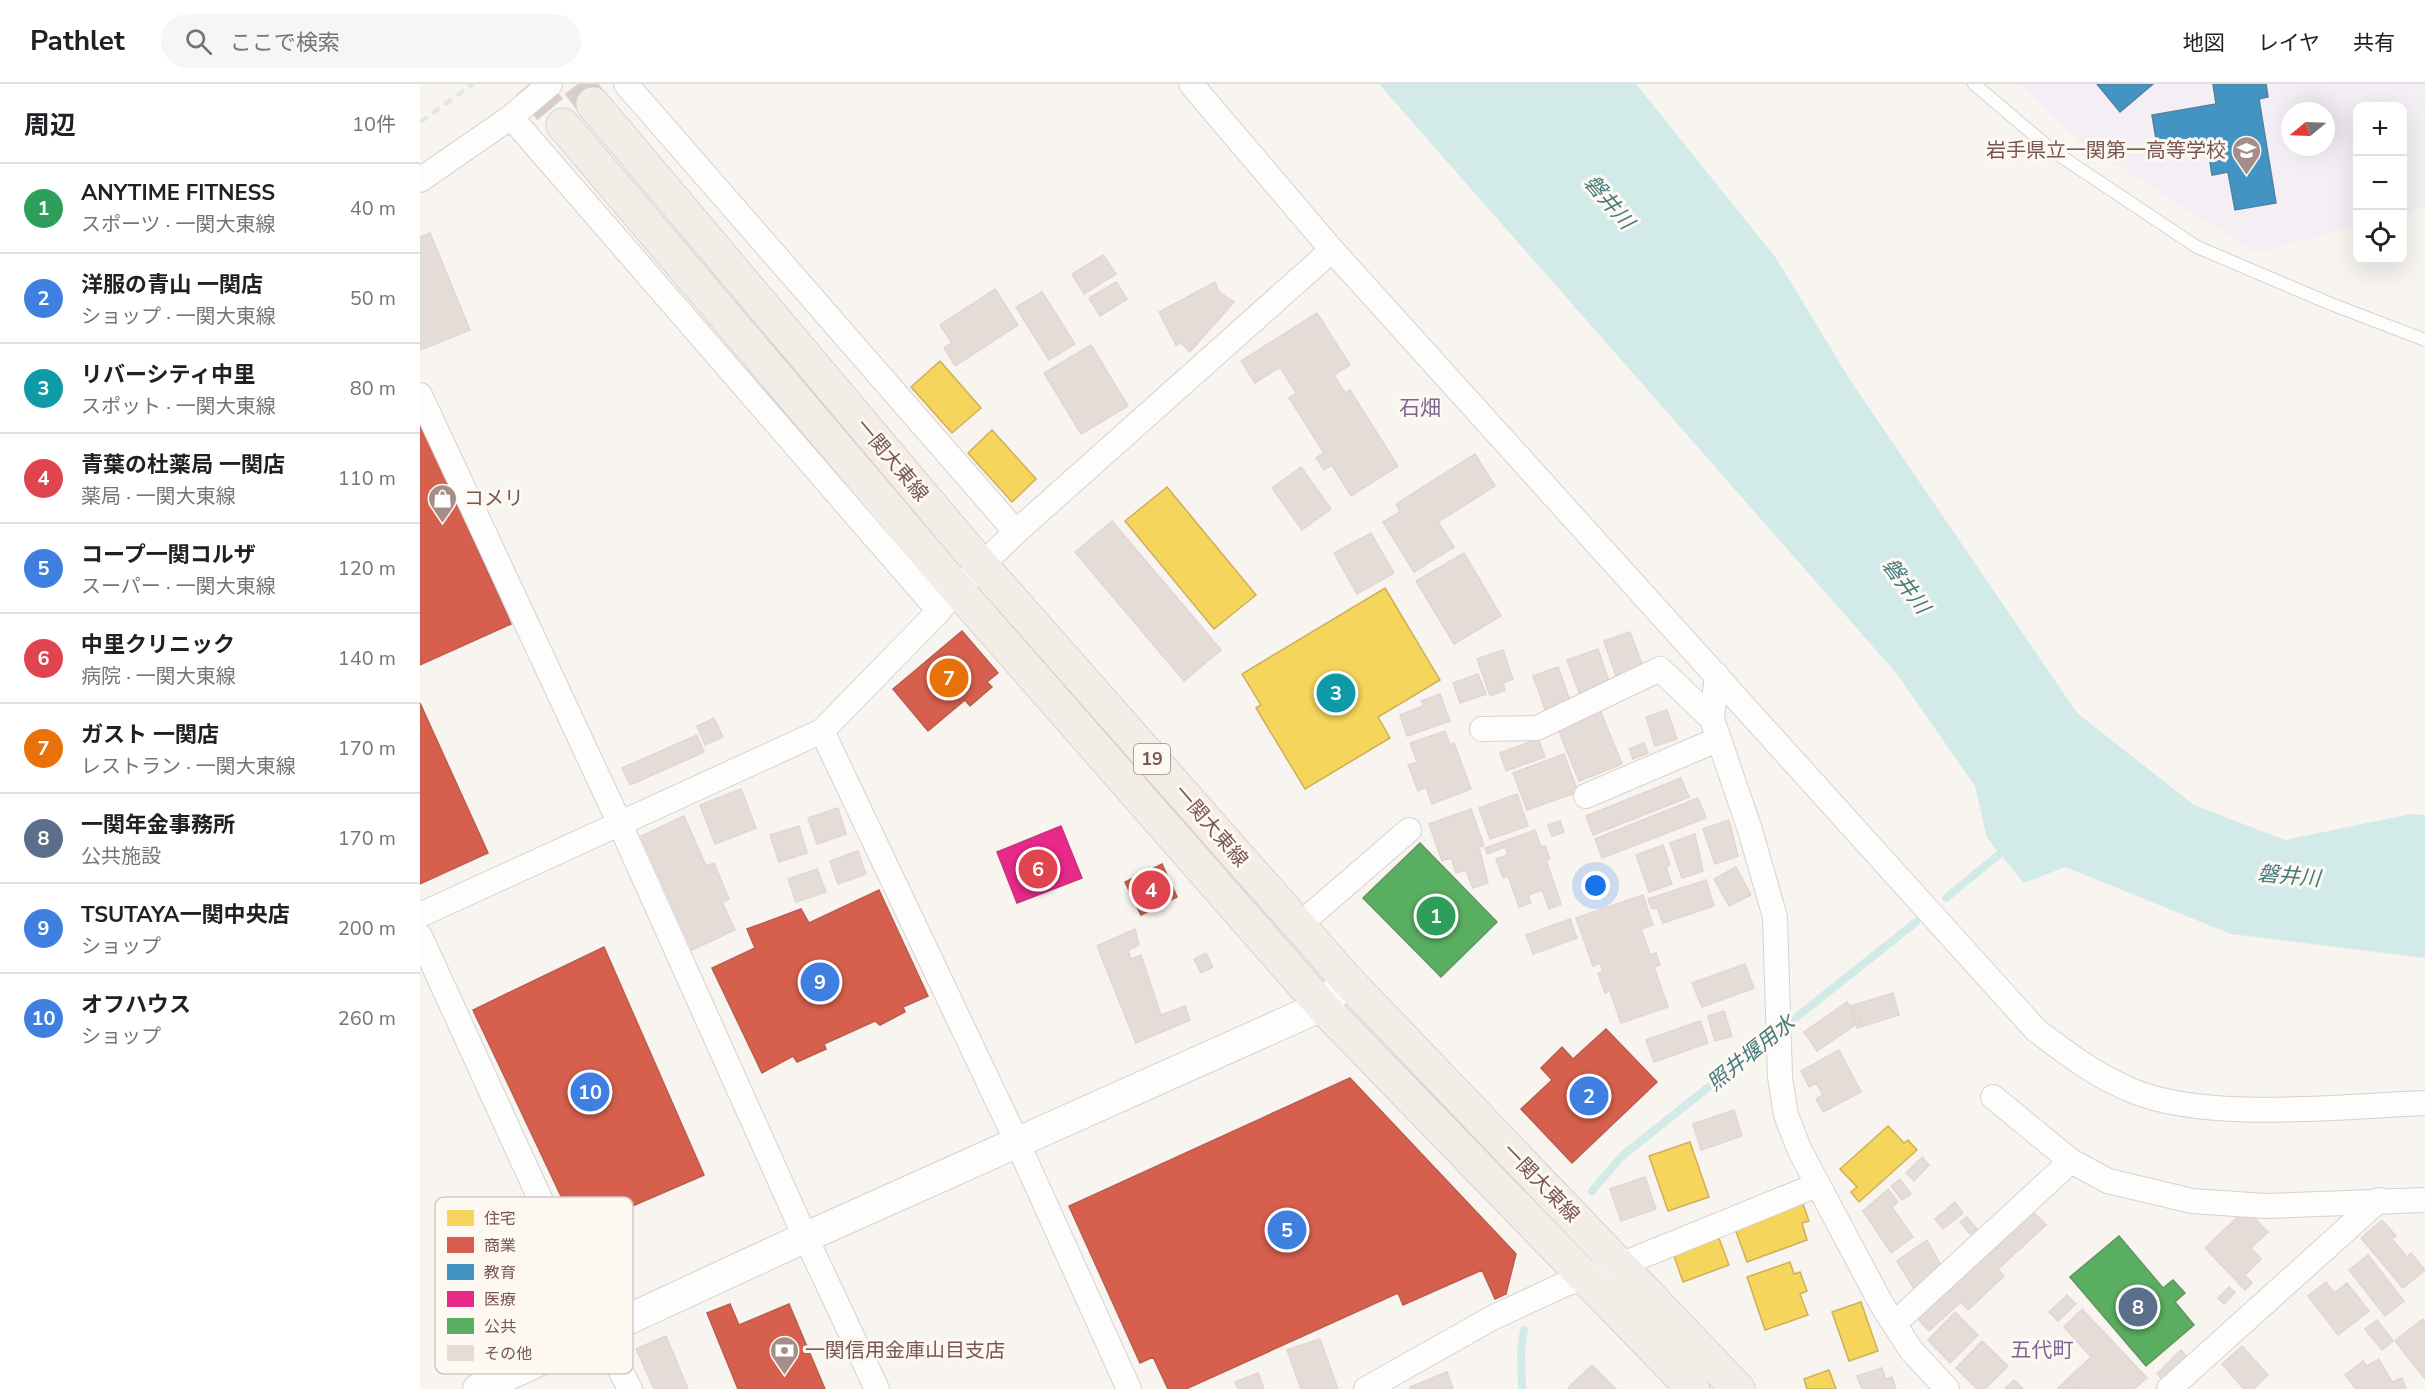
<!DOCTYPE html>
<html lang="ja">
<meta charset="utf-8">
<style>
:root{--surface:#fff;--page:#f6f6f6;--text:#202124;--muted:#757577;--line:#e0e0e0;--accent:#0f766e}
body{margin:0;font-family:"Nunito Sans","Noto Sans JP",sans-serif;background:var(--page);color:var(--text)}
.controls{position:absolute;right:18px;top:18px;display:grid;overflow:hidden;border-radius:12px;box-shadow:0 6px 24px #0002}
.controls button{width:54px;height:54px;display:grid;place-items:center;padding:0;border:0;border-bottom:2px solid var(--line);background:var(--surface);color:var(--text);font:30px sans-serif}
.compass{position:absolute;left:1861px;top:18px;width:54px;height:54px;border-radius:50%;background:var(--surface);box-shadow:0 6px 24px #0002;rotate:251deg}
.you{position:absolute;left:1176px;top:802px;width:21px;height:21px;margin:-15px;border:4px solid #fff;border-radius:50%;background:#1a73e8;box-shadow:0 0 0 9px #1a73e833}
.badge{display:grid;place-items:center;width:39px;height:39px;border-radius:50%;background:var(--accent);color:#fff;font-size:20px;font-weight:700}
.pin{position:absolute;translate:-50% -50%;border:3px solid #fff;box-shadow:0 2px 6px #0006}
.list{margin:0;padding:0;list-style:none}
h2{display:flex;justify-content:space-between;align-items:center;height:78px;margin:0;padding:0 24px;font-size:26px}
h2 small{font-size:20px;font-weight:400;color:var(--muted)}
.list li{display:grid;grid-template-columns:39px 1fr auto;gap:18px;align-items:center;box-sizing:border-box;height:90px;padding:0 24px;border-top:2px solid var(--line)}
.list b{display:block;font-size:22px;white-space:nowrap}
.list p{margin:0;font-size:20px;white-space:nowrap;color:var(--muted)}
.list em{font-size:20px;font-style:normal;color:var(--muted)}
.icon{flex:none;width:33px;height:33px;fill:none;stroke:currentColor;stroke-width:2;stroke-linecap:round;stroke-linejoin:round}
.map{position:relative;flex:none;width:2005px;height:1305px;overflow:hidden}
header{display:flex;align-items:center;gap:36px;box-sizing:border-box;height:84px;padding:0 30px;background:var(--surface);border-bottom:2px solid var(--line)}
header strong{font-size:28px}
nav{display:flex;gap:33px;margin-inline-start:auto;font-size:21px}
.search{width:420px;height:54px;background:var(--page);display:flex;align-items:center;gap:15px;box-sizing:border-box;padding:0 21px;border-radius:33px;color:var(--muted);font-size:22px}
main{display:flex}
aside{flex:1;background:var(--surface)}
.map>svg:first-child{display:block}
</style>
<header>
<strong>Pathlet</strong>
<div class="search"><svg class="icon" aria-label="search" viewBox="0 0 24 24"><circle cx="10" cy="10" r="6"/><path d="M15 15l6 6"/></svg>ここで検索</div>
<nav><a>地図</a><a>レイヤ</a><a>共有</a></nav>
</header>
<main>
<aside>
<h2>周辺<small>10件</small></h2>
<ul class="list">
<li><span class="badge" style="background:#2e9e5b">1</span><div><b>ANYTIME FITNESS</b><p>スポーツ · 一関大東線</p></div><em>40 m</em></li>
<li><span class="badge" style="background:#3f7fe0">2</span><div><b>洋服の青山 一関店</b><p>ショップ · 一関大東線</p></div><em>50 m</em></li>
<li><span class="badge" style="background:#0f9aa8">3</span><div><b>リバーシティ中里</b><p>スポット · 一関大東線</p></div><em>80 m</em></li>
<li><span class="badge" style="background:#e0444e">4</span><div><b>青葉の杜薬局 一関店</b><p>薬局 · 一関大東線</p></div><em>110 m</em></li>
<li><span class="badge" style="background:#3f7fe0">5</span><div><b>コープ一関コルザ</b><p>スーパー · 一関大東線</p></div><em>120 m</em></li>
<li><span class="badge" style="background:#e0444e">6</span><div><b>中里クリニック</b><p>病院 · 一関大東線</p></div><em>140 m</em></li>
<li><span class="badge" style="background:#e8710a">7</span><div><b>ガスト 一関店</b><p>レストラン · 一関大東線</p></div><em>170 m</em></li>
<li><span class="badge" style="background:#5c6f8a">8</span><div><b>一関年金事務所</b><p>公共施設</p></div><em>170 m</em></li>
<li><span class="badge" style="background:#3f7fe0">9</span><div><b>TSUTAYA一関中央店</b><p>ショップ</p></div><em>200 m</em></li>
<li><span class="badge" style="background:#3f7fe0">10</span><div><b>オフハウス</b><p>ショップ</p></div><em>260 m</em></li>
</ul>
</aside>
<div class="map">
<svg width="2005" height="1305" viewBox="0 0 2005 1305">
<rect width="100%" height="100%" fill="#f8f4f0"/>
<path fill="#f4eef5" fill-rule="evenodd" d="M1600,0H2005V122L1983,128L1982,22H1938L1937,141L1836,169L1661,58ZM1870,27H1906V63H1870Z"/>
<path fill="#d2eae8" d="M959,0H1216L1356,174L1430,296L1657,629L1774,721L1865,756L1991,730L2005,731V874L1811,850L1645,783L1604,799L1567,754L1555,702L1477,590Z"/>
<path fill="#f6d55c" stroke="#d0af58" stroke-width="1.5" d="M520,277L561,324L532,349L491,303Z
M572,346L616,395L592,418L548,369Z
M747,403L836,511L794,545L705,437Z
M965,504L1020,596L958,633L970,654L885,705L836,624L841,621L822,590Z
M1468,1042L1484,1059L1488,1056L1497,1066L1439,1118L1431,1108L1437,1103L1420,1085Z
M1270,1058L1289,1113L1248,1127L1229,1072Z
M1382,1117L1389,1137L1382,1139L1387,1156L1327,1178L1314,1142Z
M1297,1149L1309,1181L1263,1198L1252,1166Z
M1370,1178L1374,1190L1380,1188L1387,1207L1380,1210L1388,1231L1345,1246L1327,1193Z
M1441,1218L1458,1267L1429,1277L1412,1228Z
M1409,1286L1416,1305H1387L1384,1295Z"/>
<path fill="#d6604d" stroke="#ba5d4e" stroke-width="1.5" d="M0,338L91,540L0,581Z
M542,547L578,589L567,598L572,603L550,622L545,616L508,647L473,605Z
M0,619L68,769L0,800Z
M742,780L757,813L721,831L705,798Z
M459,806L508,912L483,923L485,928L460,941L455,937L404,960L406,965L377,978L373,972L342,989L292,884L335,864L327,845L381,825L389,839Z
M184,863L284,1091L157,1146L53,926Z
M1186,945L1237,998L1152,1079L1101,1025L1132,996L1121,984L1142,963L1153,975Z
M930,994L1096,1170L1086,1210L1075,1215L1062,1186L983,1221L978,1209L766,1305H748L733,1273L720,1279L649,1122Z
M310,1220L319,1241L369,1220L405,1305H318L287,1229Z"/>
<path fill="#4393c3" stroke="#5381a0" stroke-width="1.5" d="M1677,0H1733L1700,28Z
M1793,0H1846L1848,13L1839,15L1856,119L1815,126L1808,88L1792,91L1787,58L1738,67L1732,31L1796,20Z"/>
<path fill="#e7298a" stroke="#c63778" stroke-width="1.5" d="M641,742L662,794L597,819L577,768Z"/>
<path fill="#5aae61" stroke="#63945c" stroke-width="1.5" d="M1000,759L1077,838L1021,893L943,814Z
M1699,1152L1743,1204L1753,1196L1765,1209L1755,1218L1774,1241L1726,1282L1650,1193Z"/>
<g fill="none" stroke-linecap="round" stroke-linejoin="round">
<path stroke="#d2eae8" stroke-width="8" d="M1526,814L1588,763
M1172,1107L1202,1072L1496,838
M1102,1305L1101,1265L1104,1246"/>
</g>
<path fill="#e5dcd7" stroke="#e1d6d2" stroke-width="1.5" d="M10,149L50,246L0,266V153Z
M683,171L696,190L664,210L652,190Z
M696,198L707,215L680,232L669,214Z
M795,198L799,208L814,218L770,268L761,259L756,261L739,228Z
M575,205L598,241L535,282L524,264L532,259L520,241Z
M622,208L655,260L629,276L596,223Z
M897,229L930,281L914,291L925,309L930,306L978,382L931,412L912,381L904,386L896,374L904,369L869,314L876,309L860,283L835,299L821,277Z
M671,261L708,322L661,350L624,289Z
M1055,370L1075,402L1018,438L1034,463L994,488L963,438L980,428L976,420Z
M881,383L911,425L882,446L852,404Z
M692,437L801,566L764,597L655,468Z
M951,449L974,489L937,510L914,469Z
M1044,469L1081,532L1034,560L996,497Z
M1210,548L1223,583L1196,592L1184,557Z
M1178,565L1190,600L1160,611L1147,576Z
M1083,566L1093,595L1083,599L1085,606L1070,612L1057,575Z
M1138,583L1150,616L1125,625L1113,592Z
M1058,590L1066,610L1040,619L1033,599Z
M1020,610L1030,637L987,652L980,631L1003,622L1001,617Z
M1180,626L1202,680L1159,697L1137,643Z
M1247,626L1257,655L1235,662L1226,633Z
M294,634L303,653L285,661L277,642Z
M1025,647L1030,661L1034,659L1051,705L1012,720L1006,703L998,707L988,681L997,678L990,659Z
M277,651L284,668L210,701L202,684Z
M1118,655L1125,673L1086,687L1080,669Z
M1224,659L1228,669L1213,675L1209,665Z
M1144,670L1158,708L1107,726L1093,689Z
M1261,694L1269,713L1173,751L1166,732Z
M321,705L336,744L295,760L280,721Z
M1097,710L1108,742L1070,755L1059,724Z
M1278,714L1286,734L1182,774L1175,755Z
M418,724L426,750L397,760L388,734Z
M1051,725L1064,762L1059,763L1068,799L1053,804L1046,786L1036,789L1031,774L1022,777L1009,740Z
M264,732L286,782L294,779L309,815L302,818L315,846L272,866L221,752Z
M1309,736L1318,772L1295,780L1283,745Z
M1140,737L1144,748L1132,752L1128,741Z
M379,742L387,769L359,778L350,751Z
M1115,746L1121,763L1125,762L1130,775L1126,776L1141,820L1129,825L1122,806L1108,811L1111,819L1099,823L1088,792L1083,794L1076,775L1088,771L1085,763L1067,770L1065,764Z
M1275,750L1283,787L1262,794L1250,759Z
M1243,761L1250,781L1246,783L1252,800L1229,808L1216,771Z
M438,767L446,790L418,800L410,777Z
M1316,783L1331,811L1309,822L1294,795Z
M397,785L406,808L376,818L368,795Z
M1286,796L1294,822L1243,839L1237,824L1232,825L1228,815Z
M1223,811L1233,841L1221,845L1230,870L1236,869L1240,881L1234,883L1248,923L1201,939L1190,907L1185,909L1178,889L1183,888L1180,879L1173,882L1156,834Z
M1150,835L1157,854L1113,870L1106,851Z
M715,845L719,861L708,866L711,875L721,871L741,931L765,922L770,936L716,959L677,862Z
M786,869L793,883L781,889L774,875Z
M1325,880L1334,904L1282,923L1272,899Z
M1473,909L1479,931L1437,944L1431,922Z
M1427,918L1441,937L1397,967L1384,948Z
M1304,927L1312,952L1295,957L1288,932Z
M1280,937L1288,959L1234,978L1226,956Z
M1419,966L1441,1008L1403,1028L1396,1015L1403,1011L1396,999L1389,1003L1381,987Z
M1314,1026L1322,1052L1281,1066L1273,1040Z
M1502,1073L1509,1081L1494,1097L1486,1089Z
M1225,1093L1236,1125L1201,1137L1190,1105Z
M1480,1095L1491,1110L1482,1116L1471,1102Z
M1468,1105L1478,1118L1472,1123L1493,1153L1471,1169L1443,1127Z
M1535,1118L1543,1129L1523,1145L1515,1135Z
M1826,1125L1848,1148L1831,1164L1841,1175L1825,1191L1832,1199L1825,1206L1785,1164Z
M1613,1128L1626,1141L1578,1185L1584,1192L1548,1226L1541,1218L1509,1247L1497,1234Z
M1547,1133L1557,1145L1550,1150L1540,1138Z
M1962,1136L1976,1152L1972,1155L1987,1173L1991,1169L2005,1186L1983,1204L1941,1154Z
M1507,1156L1522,1183L1494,1205L1477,1177Z
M1948,1171L1984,1217L1965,1232L1929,1186Z
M1906,1198L1914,1209L1927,1199L1949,1227L1918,1251L1888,1212Z
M1809,1203L1815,1208L1804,1220L1798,1214Z
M1647,1211L1656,1220L1638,1237L1629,1228Z
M1662,1225L1727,1294L1714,1305L1638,1304L1671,1273L1644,1243Z
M1535,1228L1558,1251L1530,1279L1508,1256Z
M2003,1235L2005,1237V1295L1975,1257Z
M1957,1236L1973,1257L1962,1266L1945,1245Z
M246,1252L268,1305H234L216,1265Z
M900,1255L918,1305H881L867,1266Z
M1562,1257L1588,1282L1565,1305H1557L1536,1284Z
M1822,1262L1848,1291L1833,1305H1824L1802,1280Z
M1761,1266L1769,1275L1745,1298L1737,1290Z
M1959,1275L1972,1298L1982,1294L1986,1305H1936L1925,1291L1943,1277L1947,1282Z
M1172,1281L1196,1305H1149L1148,1304Z
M1462,1284L1466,1295L1472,1293L1476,1305H1442L1437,1292Z
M1027,1288L1033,1305H990V1303Z
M838,1289L844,1305H818L815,1298Z
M1594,1296L1603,1305H1585Z"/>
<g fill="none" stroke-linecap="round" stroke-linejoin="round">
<path stroke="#d8cdc8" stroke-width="33" stroke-dasharray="33 16" stroke-linecap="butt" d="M109,0L143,41
M158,0L173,20"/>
<defs>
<path id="service" d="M1554,0L1633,67L1777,163L1911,220L2005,256"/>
<path id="minor" d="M206,0L596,448
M771,0L912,166L1616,946C1647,970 1676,992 1713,1007C1788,1038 1922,1022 2005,1019
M91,33L519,527
M0,96L91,33L130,0
M0,311L199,738L378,1137L457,1305
M1297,591L1292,635L1330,746L1355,833L1360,993L1366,1031L1380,1067L1462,1221L1491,1266L1527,1305
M1062,645L1117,644L1240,585L1292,635
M402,647L597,1058L709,1305
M1166,712L1299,655
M0,831L402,647L519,527L537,505L596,448L912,166
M879,841L989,746
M0,852L181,1248L210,1305
M1573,1013L1651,1077L1688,1097L1772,1117L1845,1122L2005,1116
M1474,1240L1651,1077
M946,1305L1072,1234L1143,1201L1200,1181L1397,1101
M1749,1305L1959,1116"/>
<path id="tertiary" d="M58,1305L386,1153L902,922L927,896"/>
<path id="primary" d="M173,20L562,482L927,896L1318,1305
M143,41L537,505L902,922L1273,1305"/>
</defs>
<use href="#service" stroke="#d8d1ce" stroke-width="14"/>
<use href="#minor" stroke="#d8d1ce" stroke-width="26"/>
<use href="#tertiary" stroke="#d8d1ce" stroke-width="32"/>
<use href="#primary" stroke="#dad0cc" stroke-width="35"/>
<use href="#service" stroke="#fefdfd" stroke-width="12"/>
<use href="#minor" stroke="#fefdfd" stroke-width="24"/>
<use href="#tertiary" stroke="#fefdfd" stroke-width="30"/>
<use href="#primary" stroke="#f3ede8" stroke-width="33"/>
<path stroke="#e5e4e7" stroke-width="4.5" stroke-dasharray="9 6" stroke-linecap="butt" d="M0,38L53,0"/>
</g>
<defs>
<symbol id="school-pin" viewBox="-11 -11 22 30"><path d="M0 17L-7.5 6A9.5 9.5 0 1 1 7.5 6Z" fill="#a58e87" stroke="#fef8f3"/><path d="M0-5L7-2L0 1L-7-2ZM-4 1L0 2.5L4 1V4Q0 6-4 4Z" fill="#fff"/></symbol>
<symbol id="shop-pin" viewBox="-11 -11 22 30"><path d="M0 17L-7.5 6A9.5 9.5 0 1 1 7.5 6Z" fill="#a58e87" stroke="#fef8f3"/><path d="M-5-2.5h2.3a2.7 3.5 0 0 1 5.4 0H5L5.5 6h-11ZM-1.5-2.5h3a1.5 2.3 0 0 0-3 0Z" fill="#fff"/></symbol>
<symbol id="bank-pin" viewBox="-11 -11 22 30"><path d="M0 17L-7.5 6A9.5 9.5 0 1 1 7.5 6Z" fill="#a58e87" stroke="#fef8f3"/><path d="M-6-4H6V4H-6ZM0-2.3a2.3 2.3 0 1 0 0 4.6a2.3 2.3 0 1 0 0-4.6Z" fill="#fff"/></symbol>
</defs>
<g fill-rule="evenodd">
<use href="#school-pin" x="1810" y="50" width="33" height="45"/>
<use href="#shop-pin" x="6" y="398" width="33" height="45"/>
<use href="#bank-pin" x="348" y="1250" width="33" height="45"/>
</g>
<g text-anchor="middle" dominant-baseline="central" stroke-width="6" stroke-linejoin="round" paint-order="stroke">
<rect fill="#fef8f3" stroke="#a08780" stroke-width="1.5" x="714" y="660" width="36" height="30" rx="4.5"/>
<g font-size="18" font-weight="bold" fill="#78574f">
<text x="732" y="675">19</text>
</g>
<g font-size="20" fill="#78574f" stroke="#fef8f3" text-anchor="start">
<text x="1806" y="66" text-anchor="end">岩手県立一関第一高等学校</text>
<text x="44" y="414">コメリ</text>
<text x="385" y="1266">一関信用金庫山目支店</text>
</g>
<g font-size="20" fill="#78574f" stroke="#fef8f3">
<text transform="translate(472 376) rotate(50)">一関大東線</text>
<text transform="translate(791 742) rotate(49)">一関大東線</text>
<text transform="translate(1121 1099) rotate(46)">一関大東線</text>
</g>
<g font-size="21" font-style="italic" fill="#427b7c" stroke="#fef8f3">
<text transform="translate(1189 118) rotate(49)">磐井川</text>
<text transform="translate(1486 502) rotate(53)">磐井川</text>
<text transform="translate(1869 792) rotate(5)">磐井川</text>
<text transform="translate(1331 969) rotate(-39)">照井堰用水</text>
</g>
<g font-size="21" fill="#7d6792" stroke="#fef8f3">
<text x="1000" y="324">石畑</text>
<text x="1622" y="1266">五代町</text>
</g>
</g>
<rect x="15" y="1113" width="198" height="177" rx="9" fill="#fef8f3" stroke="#d6c8c2" stroke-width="1.5"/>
<rect x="27" y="1126" width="27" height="16" fill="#f6d55c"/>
<rect x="27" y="1153" width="27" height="16" fill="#d6604d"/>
<rect x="27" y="1180" width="27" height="16" fill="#4393c3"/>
<rect x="27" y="1207" width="27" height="16" fill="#e7298a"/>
<rect x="27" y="1234" width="27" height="16" fill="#5aae61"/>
<rect x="27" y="1261" width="27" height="16" fill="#e5dcd7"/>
<g font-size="16" fill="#78574f">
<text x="64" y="1140">住宅</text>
<text x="64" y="1167">商業</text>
<text x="64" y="1194">教育</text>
<text x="64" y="1221">医療</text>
<text x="64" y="1248">公共</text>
<text x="64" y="1275">その他</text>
</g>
</svg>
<div class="controls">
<button>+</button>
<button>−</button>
<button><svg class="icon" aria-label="locate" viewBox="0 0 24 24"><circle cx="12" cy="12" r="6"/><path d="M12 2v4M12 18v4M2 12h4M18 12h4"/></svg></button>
</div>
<svg class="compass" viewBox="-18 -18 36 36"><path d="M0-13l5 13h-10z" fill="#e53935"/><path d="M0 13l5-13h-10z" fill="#757577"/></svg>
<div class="you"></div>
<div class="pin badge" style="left:1016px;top:832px;background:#2e9e5b">1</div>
<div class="pin badge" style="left:1169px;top:1012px;background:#3f7fe0">2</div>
<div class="pin badge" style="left:916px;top:609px;background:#0f9aa8">3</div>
<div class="pin badge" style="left:731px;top:806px;background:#e0444e">4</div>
<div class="pin badge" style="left:867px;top:1146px;background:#3f7fe0">5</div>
<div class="pin badge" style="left:618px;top:785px;background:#e0444e">6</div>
<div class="pin badge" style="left:529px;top:594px;background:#e8710a">7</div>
<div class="pin badge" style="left:1718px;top:1223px;background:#5c6f8a">8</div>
<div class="pin badge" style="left:400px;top:898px;background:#3f7fe0">9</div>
<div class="pin badge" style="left:170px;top:1008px;background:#3f7fe0">10</div>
</div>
</main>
